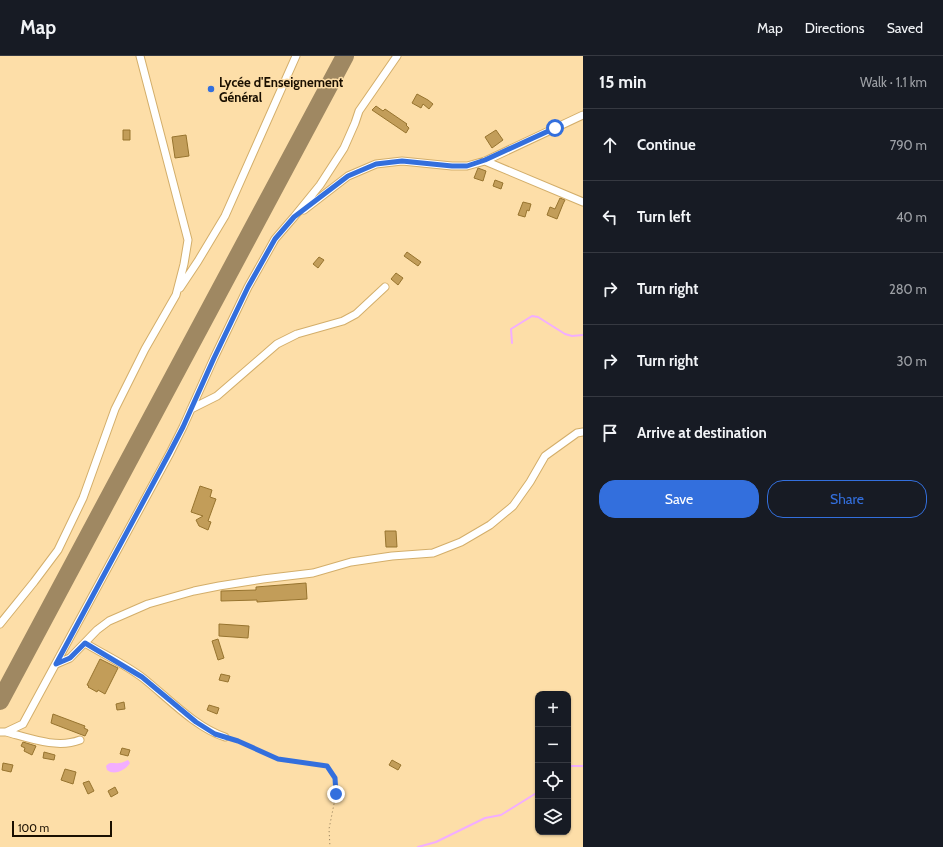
<!DOCTYPE html>
<meta charset="utf-8">
<style>
:root{--surface:#171b24;--page:#20242c;--text:#f1f3f6;--muted:#9ea1a6;--line:#363941;--accent:#336fdd}
body{margin:0;font-family:Cabin,sans-serif;background:var(--page);color:var(--text)}
.controls{position:absolute;right:12px;bottom:12px;display:grid;overflow:hidden;border-radius:8px;box-shadow:0 1px 3px #0004}
.controls button{width:36px;height:36px;display:grid;place-items:center;padding:0;border:0;border-bottom:1px solid var(--line);background:var(--surface);color:var(--text);font:20px sans-serif}
.scale{position:absolute;left:12px;bottom:10px;width:100px;box-sizing:border-box;padding-left:4px;border:2px solid #1a0f00;border-top:0;font-size:11px;line-height:14px;white-space:nowrap;color:#1a0f00;-webkit-text-stroke:3px #fddea8;paint-order:stroke}
.stop{position:absolute;width:12px;height:12px;margin:-9px;border:3px solid #336fdd;border-radius:50%;background:#fff}
.stop.end{background:#336fdd;border-color:#fff;box-shadow:0 1px 4px #0008}
.list{margin:0;padding:0;list-style:none}
h2{display:flex;justify-content:space-between;align-items:center;height:52px;margin:0;padding:0 16px;font-size:17px}
h2 small{font-size:13px;font-weight:400;color:var(--muted)}
.list li{display:grid;grid-template-columns:26px 1fr auto;gap:12px;align-items:center;box-sizing:border-box;height:72px;padding:0 16px;border-top:1px solid var(--line)}
.list b{display:block;font-size:15px;white-space:nowrap}
.list em{font-size:13px;font-style:normal;color:var(--muted)}
.actions{display:flex;gap:8px;padding:12px 16px}
.actions a{flex:1;padding:9px 0;border:1px solid var(--accent);border-radius:16px;text-align:center;font-size:14px;color:var(--accent)}
.actions .main{background:var(--accent);color:#fff}
.icon{flex:none;width:22px;height:22px;fill:none;stroke:currentColor;stroke-width:2;stroke-linecap:round;stroke-linejoin:round}
.map{position:relative;flex:none;width:583px;height:791px;overflow:hidden}
header{display:flex;align-items:center;gap:24px;box-sizing:border-box;height:56px;padding:0 20px;background:var(--surface);border-bottom:1px solid var(--line)}
header strong{font-size:19px}
nav{display:flex;gap:22px;margin-inline-start:auto;font-size:14px}
main{display:flex}
aside{flex:1;background:var(--surface)}
.map>svg:first-child{display:block}
</style>
<header>
<strong>Map</strong>
<nav><a>Map</a><a>Directions</a><a>Saved</a></nav>
</header>
<main>
<div class="map">
<svg width="583" height="791" viewBox="0 0 583 791">
<rect width="100%" height="100%" fill="#fddea8"/>
<path fill="#f3aeff" d="M128,704L130,707C126,714 114,720 107,714L106,710C110,705 113,708 119,707C122,707 125,705 128,704Z"/>
<g fill="none" stroke-linecap="round" stroke-linejoin="round">
<path stroke="#f3aeff" stroke-width="2" d="M512,287L511,273L532,260L538,261L565,278L572,280L583,279
M568,710H583
M418,791L436,786L485,762L501,759L538,736"/>
<path stroke="#9f8862" stroke-width="18" d="M0,645L345,0"/>
</g>
<path fill="#c29d59" stroke="#97742f" d="M417,38L428,44L433,48L429,53L423,48L421,52L412,47Z
M376,50L383,55L385,53L407,68L406,69L409,72L406,77L372,54Z
M123,74H130V84H123Z
M496,74L503,84L492,92L485,81Z
M186,79L189,100L175,102L172,81Z
M478,112L486,115L483,125L474,122Z
M495,124L503,127L501,133L493,130Z
M560,142L565,144L563,148L557,163L547,159L550,151L555,153Z
M523,146L531,148L529,155L527,154L525,161L518,159Z
M407,196L421,206L418,210L404,200Z
M319,201L324,204L318,212L313,208Z
M396,217L403,222L398,229L391,223Z
M200,430L212,434L210,441L216,443L208,465L211,466L208,474L199,470L196,464L203,460L191,456Z
M385,475H396L397,491H386Z
M306,527L307,543L257,546V544L221,545V535L256,534V531Z
M219,568L249,570L248,582L219,580Z
M218,583L224,602L218,604L212,585Z
M100,603L118,612L105,638L98,634L97,636L88,631L89,630L87,629Z
M221,618L230,620L228,626L219,624Z
M124,646L125,653L117,654L116,648Z
M209,649L219,652L217,658L207,654Z
M53,658L85,670L84,672L88,674L85,680L51,667Z
M23,686L36,690L32,699L24,695L25,692L21,690Z
M122,692L130,694L128,700L120,698Z
M44,696L55,699L54,704L43,702Z
M392,704L401,709L398,714L389,709Z
M3,707L13,709L11,716L2,714Z
M65,713L76,716L73,728L61,724Z
M89,725L94,735L88,738L83,727Z
M115,731L118,737L111,741L108,735Z"/>
<g fill="none" stroke-linecap="round" stroke-linejoin="round">
<defs>
<path id="minor" d="M485,105L583,146
M304,154L348,120L376,108L402,105L452,110H467L485,105L583,59
M180,232L198,205L225,160L296,0
M191,353L217,340L277,288L297,278L343,265L356,258L385,231
M0,568L34,526L58,494L83,442L115,353L145,293L176,239L184,208L188,184L140,0
M85,587C103,598 126,609 143,622C167,641 196,672 225,681
M56,608L70,602L97,574L109,565L148,548L194,535L219,530L263,523L313,517L351,506L392,500L433,497L461,486L490,469L513,450L530,426L545,400L577,377L583,376
M0,676H6L23,668L170,397L183,371L214,302L248,231L275,183L294,161L320,129L344,92L355,67L359,55L397,0
M6,676C29,682 57,693 80,684"/>
</defs>
<use href="#minor" stroke="#d3ae6a" stroke-width="9"/>
<path stroke="#897452" stroke-width="1" stroke-dasharray="1 3" stroke-linecap="butt" d="M232,683L278,703L327,710L335,722L336,738L329,773L330,791"/>
<use href="#minor" stroke="#fff" stroke-width="7"/>
</g>
<g fill="none" stroke-linecap="round" stroke-linejoin="round">
<path stroke="#336fdd" stroke-width="5" d="M336,738L335,722L327,710L278,703L238,685L215,678L196,666L142,621L85,587L70,602L56,608L170,396L183,371L214,302L248,231L275,183L294,161L348,120L376,108L402,105L452,110H467L485,104L555,72"/>
</g>
<circle fill="#336fdd" stroke="#fddea8" stroke-width="1.5" cx="211" cy="33" r="4"/>
<g text-anchor="middle" dominant-baseline="central" stroke-width="3" stroke-linejoin="round" paint-order="stroke">
<g font-size="13" font-weight="bold" fill="#1a0f00" stroke="#fddea8" text-anchor="start">
<text x="219" y="26">Lycée d'Enseignement<tspan x="219" dy="15">Général</tspan></text>
</g>
</g>
</svg>
<div class="controls">
<button>+</button>
<button>−</button>
<button><svg class="icon" aria-label="locate" viewBox="0 0 24 24"><circle cx="12" cy="12" r="6"/><path d="M12 2v4M12 18v4M2 12h4M18 12h4"/></svg></button>
<button><svg class="icon" aria-label="layers" viewBox="0 0 24 24"><path d="M12 4l9 5-9 5-9-5zM3 14l9 5 9-5"/></svg></button>
</div>
<div class="scale">100 m</div>
<div class="stop" style="left:555px;top:72px"></div>
<div class="stop end" style="left:336px;top:738px"></div>
</div>
<aside>
<h2>15 min<small>Walk · 1.1 km</small></h2>
<ul class="list">
<li><svg class="icon" aria-label="ahead" viewBox="0 0 24 24"><path d="M12 20V5M6 11l6-6 6 6"/></svg><div><b>Continue</b></div><em>790 m</em></li>
<li><svg class="icon" aria-label="left" viewBox="0 0 24 24"><path d="M17 20v-9H6M10 6l-5 5 5 5"/></svg><div><b>Turn left</b></div><em>40 m</em></li>
<li><svg class="icon" aria-label="right" viewBox="0 0 24 24"><path d="M7 20v-9h11M14 6l5 5-5 5"/></svg><div><b>Turn right</b></div><em>280 m</em></li>
<li><svg class="icon" aria-label="right" viewBox="0 0 24 24"><path d="M7 20v-9h11M14 6l5 5-5 5"/></svg><div><b>Turn right</b></div><em>30 m</em></li>
<li><svg class="icon" aria-label="arrive" viewBox="0 0 24 24"><path d="M6 21V4h12l-3 4 3 4H6"/></svg><div><b>Arrive at destination</b></div></li>
</ul>
<div class="actions"><a class="main">Save</a><a>Share</a></div>
</aside>
</main>
